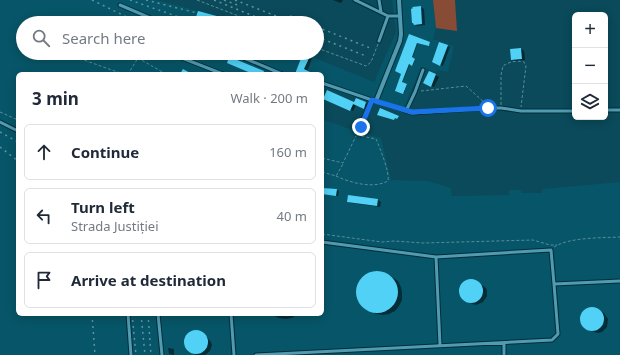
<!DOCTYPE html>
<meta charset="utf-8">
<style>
:root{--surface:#fff;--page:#f2f2f3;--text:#1f2937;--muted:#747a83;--line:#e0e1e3}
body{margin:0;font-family:"Noto Sans",sans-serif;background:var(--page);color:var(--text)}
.controls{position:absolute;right:12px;top:12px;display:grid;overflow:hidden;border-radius:6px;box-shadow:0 2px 10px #0003}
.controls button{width:36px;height:36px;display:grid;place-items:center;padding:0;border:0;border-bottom:1px solid var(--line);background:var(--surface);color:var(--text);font:20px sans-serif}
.stop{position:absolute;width:12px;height:12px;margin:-9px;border:3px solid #1a73e8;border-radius:50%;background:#fff}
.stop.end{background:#1a73e8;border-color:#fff;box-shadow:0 1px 4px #0008}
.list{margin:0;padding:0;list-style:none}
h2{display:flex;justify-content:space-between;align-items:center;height:52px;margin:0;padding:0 16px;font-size:17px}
h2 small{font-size:13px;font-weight:400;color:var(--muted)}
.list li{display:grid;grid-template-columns:26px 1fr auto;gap:12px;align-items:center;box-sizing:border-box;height:56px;margin:0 8px 8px;padding:0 8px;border:1px solid var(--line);border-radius:6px}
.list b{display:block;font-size:15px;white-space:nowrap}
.list p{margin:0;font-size:13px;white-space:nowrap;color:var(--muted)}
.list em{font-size:13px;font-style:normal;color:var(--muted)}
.icon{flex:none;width:22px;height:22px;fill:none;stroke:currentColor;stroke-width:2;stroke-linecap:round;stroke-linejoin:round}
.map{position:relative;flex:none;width:620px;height:355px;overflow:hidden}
.search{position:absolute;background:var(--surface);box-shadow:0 2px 10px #0003;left:16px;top:16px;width:308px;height:44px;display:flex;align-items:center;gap:10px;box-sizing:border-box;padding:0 14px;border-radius:22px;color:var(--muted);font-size:15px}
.panel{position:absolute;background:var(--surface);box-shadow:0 2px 10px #0003;left:16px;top:72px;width:308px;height:244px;border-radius:6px}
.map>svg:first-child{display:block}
</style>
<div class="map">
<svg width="620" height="355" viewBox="0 0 620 355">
<rect width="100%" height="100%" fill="#0a4a5a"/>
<path fill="#075568" d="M0,0H157L243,23H23V53H303L374,82L396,32L392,0H433L436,28L433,39L454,46L448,72L438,70L436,72L421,67L402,113L322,86V74H18V314H322V119L358,132L381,138L391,180L428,181L451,188L452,196L509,195V190H521L522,193H542V189L620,182V355H0Z"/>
<path fill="#884b35" d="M433,0H455L457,31L436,28Z"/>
<path fill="#0007" d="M333,0H343L341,3Z
M421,7L424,9L425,25L417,26L413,22Z
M410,36L430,43V45L418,42L412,59L415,60L413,65L410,64L402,83L407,85L404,93L396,90L402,74Z
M448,46L450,47L443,66L436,64Z
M521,49L524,51L525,60L515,61L512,59L511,50Z
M283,53H299L296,58Z
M310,57L312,58L307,72L312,74H296Z
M429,72L439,77L434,87L428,85Z
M356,99L368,105L366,109L356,105L353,111L327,100L354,103Z
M322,189L337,190L339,191L338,196L322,193Z
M349,197L378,200L381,202L380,207L351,203L348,202Z
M374,272H381L387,274L398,281L401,287L402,293V300L399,306L395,311L389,314L383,315L376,314L370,311L361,304L358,298L357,291L358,284L362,278L367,274Z
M473,280L485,287L487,290V296L483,302L476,305L472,304L463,297L461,290L464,283L467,281Z
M588,308H596L604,313L608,319L607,327L602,332L598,333L591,331L586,329L581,323V316L582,313Z
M270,314H298L292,318L285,319L279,318Z
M195,332L206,336L211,342L212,345L210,351L205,355H196L189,351L186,345V338L192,333Z
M168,348L174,349V355L169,354Z"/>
<path fill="#51d1f5" d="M421,6L422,24L414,25L413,23H412L411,9L413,8L412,7Z
M198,11L239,22L238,23H194Z
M409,34L430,42L429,46L417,43L412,57L415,59L412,66L409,64L402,82L407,84L403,94L395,91L401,74L395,71Z
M439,42L448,45L440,66L432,62Z
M521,48L522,59L511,60L510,49Z
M282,53H295L293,58Z
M303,53L310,56L304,69L314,74H295Z
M225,54H228L230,57L264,71L263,74H253L227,63L228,60L225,58Z
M183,69L192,74H180Z
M429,71L436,74L431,87L423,83Z
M327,90L354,102L350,111L323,99Z
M356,98L366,102L364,109L353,104Z
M380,108L399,116L397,119L395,118L394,120L377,115Z
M322,188L337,189L336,196L322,194Z
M348,195L378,199L377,206L347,202Z
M356 292a21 21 0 1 1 42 0a21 21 0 1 1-42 0Z
M459 291a12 12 0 1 1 24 0a12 12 0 1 1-24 0Z
M580 319a12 12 0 1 1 24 0a12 12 0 1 1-24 0Z
M184 342a12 12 0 1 1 24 0a12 12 0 1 1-24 0Z"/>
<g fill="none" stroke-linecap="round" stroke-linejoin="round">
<defs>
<path id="service" d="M355,0L388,16H400
M379,0L381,12
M120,5L162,23
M379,41L388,16
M169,53L223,74
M232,53L282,74
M322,83L372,100
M376,101L412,113L488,108H501L521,111H575
M605,110H620
M406,111L415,92L423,70
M0,122L18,131
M322,242L436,257L551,250L554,284L620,281
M436,257L440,345
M128,314L131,355
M158,314L162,355
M231,314L234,355
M504,343V355
M256,355L552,340L558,334L554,284"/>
<path id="minor" d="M358,132L372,100L376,101L400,41L401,34L399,0"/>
</defs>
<use href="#service" stroke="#032e39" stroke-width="5"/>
<use href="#minor" stroke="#032e39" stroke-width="6"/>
<path stroke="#588c99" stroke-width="1" stroke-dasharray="3 2" stroke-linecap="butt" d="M197,0L257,23
M317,48L366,66L371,62L378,44
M79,53L81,59L123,74H128L138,58
M129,53L166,74
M421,91L466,86L486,104
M501,105V75L503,66C508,62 517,60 524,62L526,66L521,107
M0,112L18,120
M322,158L343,163L356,136
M322,172L336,176L343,164
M336,176C351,183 373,189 388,181C390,173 380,148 376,139L361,136
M322,234L382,242L394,241L423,243L533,240L550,245H557
M554,247C570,237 601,238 620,237"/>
<use href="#service" stroke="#509bb2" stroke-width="3"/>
<use href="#minor" stroke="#509bb2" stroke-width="4"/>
<path stroke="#6092a0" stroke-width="1.5" stroke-dasharray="2 4" stroke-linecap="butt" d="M92,0L139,23
M130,0L190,21
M146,0L197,13
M214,0L271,23
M224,0L240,6
M235,0L294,23
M290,16L307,23
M317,27L370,48
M317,37L366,56
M0,132L18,142
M0,147L18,161
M92,314L95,355
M132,314L136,355
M141,314L145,355
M148,314L151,355"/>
</g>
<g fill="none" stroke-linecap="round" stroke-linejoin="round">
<path stroke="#1a73e8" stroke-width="5" d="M361,127L372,100L412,112L488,108"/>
</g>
</svg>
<div class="controls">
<button>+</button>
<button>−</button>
<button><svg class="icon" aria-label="layers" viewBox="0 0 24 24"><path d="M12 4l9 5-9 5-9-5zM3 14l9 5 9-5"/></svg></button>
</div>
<div class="stop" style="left:488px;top:108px"></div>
<div class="stop end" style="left:361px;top:127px"></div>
<div class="search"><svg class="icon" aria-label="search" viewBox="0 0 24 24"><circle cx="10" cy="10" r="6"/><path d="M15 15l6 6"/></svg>Search here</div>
<section class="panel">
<h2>3 min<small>Walk · 200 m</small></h2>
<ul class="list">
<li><svg class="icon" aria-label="ahead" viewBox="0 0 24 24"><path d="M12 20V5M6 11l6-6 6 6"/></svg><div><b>Continue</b></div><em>160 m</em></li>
<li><svg class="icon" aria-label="left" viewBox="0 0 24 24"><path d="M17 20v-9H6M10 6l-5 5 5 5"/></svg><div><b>Turn left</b><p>Strada Justiției</p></div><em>40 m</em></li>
<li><svg class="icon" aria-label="arrive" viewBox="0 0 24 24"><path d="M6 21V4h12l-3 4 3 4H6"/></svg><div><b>Arrive at destination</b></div></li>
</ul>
</section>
</div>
